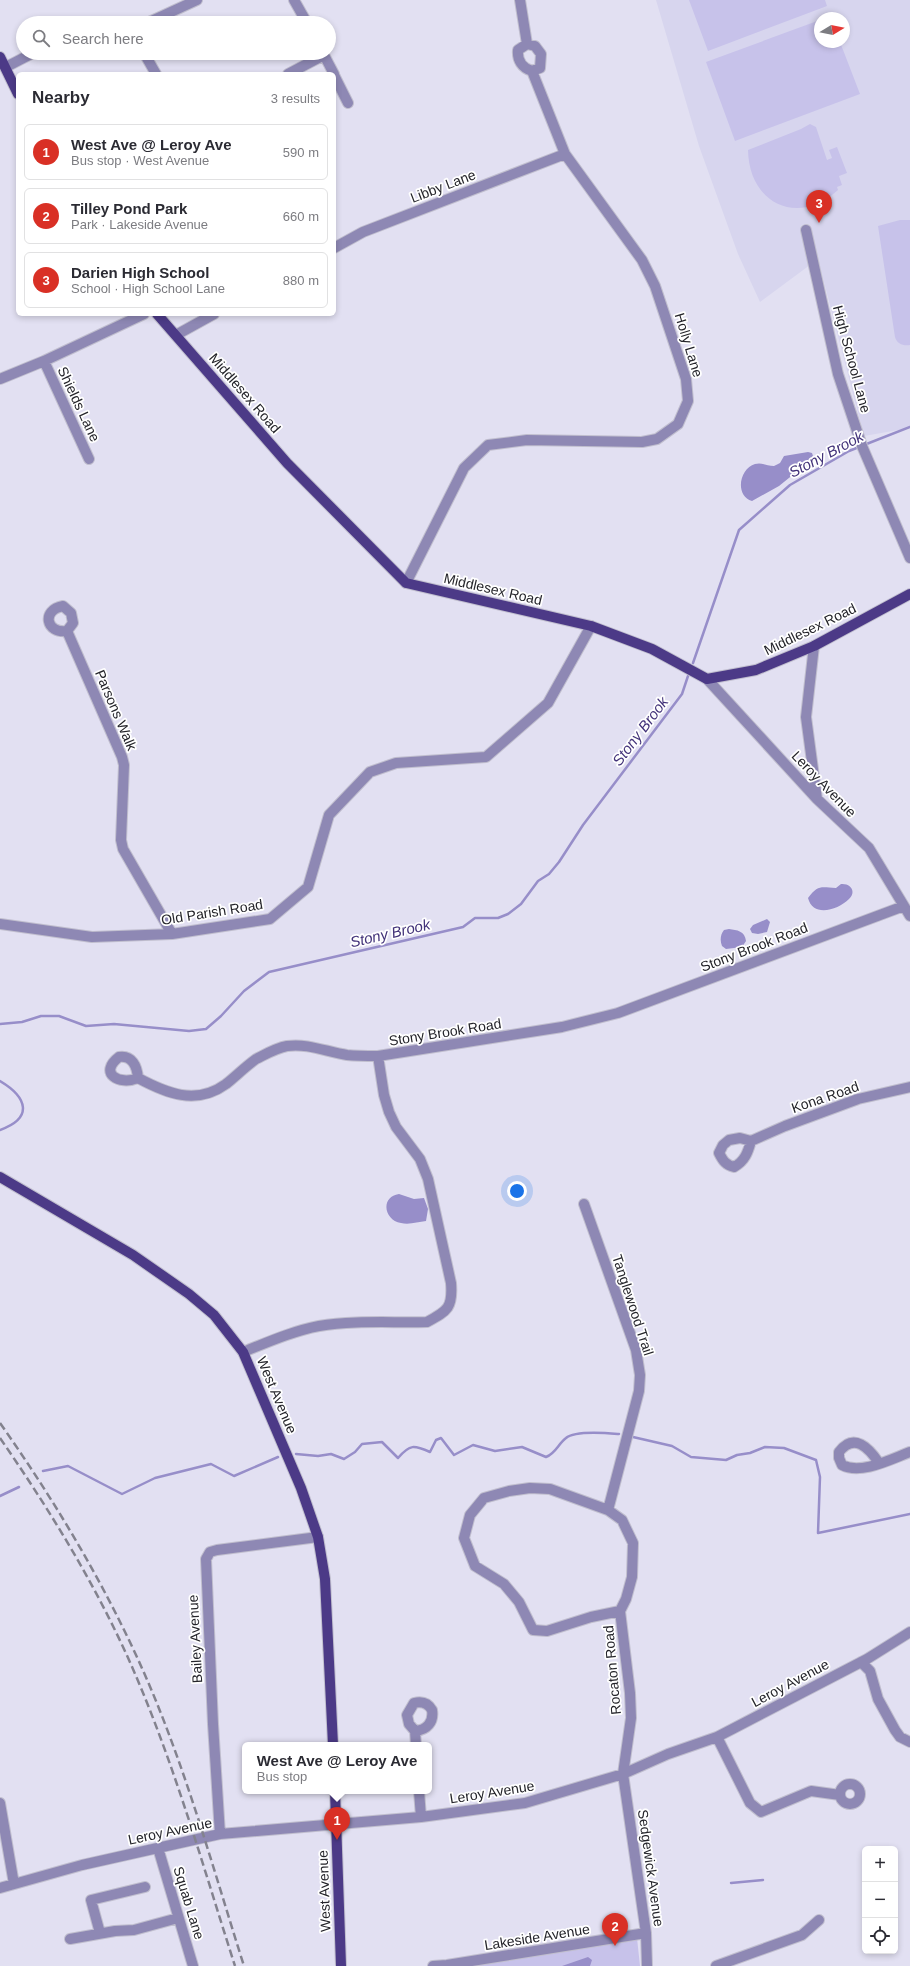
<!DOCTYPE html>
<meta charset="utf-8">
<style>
:root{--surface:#fff;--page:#f2f2f3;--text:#2b2b33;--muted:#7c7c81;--line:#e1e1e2;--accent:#d93025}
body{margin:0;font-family:Helvetica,sans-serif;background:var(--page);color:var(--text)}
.controls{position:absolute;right:12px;bottom:12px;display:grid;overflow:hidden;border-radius:6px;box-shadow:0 2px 6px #0003}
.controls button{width:36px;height:36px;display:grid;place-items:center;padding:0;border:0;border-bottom:1px solid var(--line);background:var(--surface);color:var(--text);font:20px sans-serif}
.compass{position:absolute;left:814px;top:12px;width:36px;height:36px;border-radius:50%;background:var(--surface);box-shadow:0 2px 6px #0003;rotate:80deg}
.you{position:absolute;left:517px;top:1191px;width:14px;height:14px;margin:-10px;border:3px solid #fff;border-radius:50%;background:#1a73e8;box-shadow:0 0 0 6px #1a73e833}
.badge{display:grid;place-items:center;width:26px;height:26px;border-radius:50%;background:var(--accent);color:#fff;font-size:13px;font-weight:700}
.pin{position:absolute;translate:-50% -33px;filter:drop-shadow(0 1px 2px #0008)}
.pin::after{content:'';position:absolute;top:21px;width:14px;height:12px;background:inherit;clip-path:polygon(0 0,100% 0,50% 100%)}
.popup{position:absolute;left:242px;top:1742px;width:190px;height:52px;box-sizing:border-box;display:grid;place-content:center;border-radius:6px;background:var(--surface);filter:drop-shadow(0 1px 3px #0005);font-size:13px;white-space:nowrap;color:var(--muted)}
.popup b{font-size:15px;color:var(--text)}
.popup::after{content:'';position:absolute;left:50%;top:100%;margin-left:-8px;border:8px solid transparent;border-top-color:var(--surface)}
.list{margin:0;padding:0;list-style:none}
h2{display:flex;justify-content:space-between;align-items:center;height:52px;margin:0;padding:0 16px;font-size:17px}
h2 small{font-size:13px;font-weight:400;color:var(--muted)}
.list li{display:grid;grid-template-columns:26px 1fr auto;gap:12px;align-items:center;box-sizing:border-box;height:56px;margin:0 8px 8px;padding:0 8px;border:1px solid var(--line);border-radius:6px}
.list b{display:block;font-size:15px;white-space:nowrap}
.list p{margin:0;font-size:13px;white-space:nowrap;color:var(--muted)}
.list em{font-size:13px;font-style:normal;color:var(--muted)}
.icon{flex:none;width:22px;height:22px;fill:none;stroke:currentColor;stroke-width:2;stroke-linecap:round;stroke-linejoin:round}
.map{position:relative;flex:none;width:910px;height:1966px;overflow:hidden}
.search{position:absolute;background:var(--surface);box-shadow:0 2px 6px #0003;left:16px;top:16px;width:320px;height:44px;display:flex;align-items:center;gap:10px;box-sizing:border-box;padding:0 14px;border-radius:22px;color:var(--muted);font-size:15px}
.panel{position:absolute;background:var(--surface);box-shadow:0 2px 6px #0003;left:16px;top:72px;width:320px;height:244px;border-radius:6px}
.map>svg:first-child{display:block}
</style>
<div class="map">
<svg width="910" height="1966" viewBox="0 0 910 1966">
<rect width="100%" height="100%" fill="#e2e0f2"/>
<path fill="#d7d5ee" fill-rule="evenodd" d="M656,0H910V428L864,436L818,259L760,302L738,254L699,146ZM820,18H844V42H820Z"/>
<path fill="#c7c2ea" d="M689,0H825L827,6L708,51Z
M820,20V42H840L860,94L735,141L706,62Z
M810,124L816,127L827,160L832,158L829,150L837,147L847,173L839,176L842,185L837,187L838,190C798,227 749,204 748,150L801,129Z
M900,220H910V345C903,346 897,344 895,337L878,226Z
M637,1938L640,1966H464Z"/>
<path fill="#978ec9" d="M808,452L812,453L813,456L810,461L779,486L752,501C734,495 740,468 755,464C762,462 767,466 774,466L780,463L784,456Z
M841,884C850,883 857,891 849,899C838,910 813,918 808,898C818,885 820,887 836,888Z
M767,919L770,922L767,932L758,934L752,933L750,929L753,925Z
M729,929C737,930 745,931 746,941L742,947L726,949L722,946C720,941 720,935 724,930Z
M399,1194L414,1199L424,1198L428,1209L426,1221C418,1222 409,1225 401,1223C384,1220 380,1197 399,1194Z
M588,1957L592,1960L590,1966H562Z"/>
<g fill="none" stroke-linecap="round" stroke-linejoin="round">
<path stroke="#978ec9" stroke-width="2.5" d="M864,445L910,427
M693,663L739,530L790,485L849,451L859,447
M0,1024L22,1022L41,1016H59L86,1026L114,1024L189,1031L206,1029L221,1016L244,991L269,972L463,927L475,918H498L508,914L521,904L538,881L549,874L559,862L583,825L682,694L688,676
M0,1081C27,1097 34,1118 0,1130
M633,1437L672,1446L691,1457L726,1460L737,1455L750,1453L765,1447L784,1448L816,1460L820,1477L818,1533L910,1514
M296,1454L318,1456L331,1454L344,1459L355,1452L362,1444L382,1442L398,1458C410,1444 414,1445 430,1452L436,1440L441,1438L454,1455L473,1445L495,1451L522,1447L546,1457C556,1453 558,1444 566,1438C575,1430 607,1433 619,1434
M43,1471L68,1466L122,1494L155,1478L211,1464L234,1476L278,1457
M0,1496L19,1487
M731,1883L763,1880"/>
<defs>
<path id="minor" d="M294,0L307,23
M520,0L527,44
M147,23L197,0
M144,53L156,74
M324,55L334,74
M6,67L33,53
M288,74L324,55L323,53
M334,75L348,103
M806,230L838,374L862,446L910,558
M334,248L363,232L565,154
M176,335L214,314
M44,361L89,459
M0,379L44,361L144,314
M406,583L464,468L488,445L527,440L642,442L657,439L678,424L688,401L686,379L655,286L642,260L565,154L532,71C522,68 517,60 518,50L527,44L535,46L541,54L540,68L532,71
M67,631L73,623L71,613L63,606C41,610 46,634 67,631L122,757L124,765L121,840L123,849L172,934
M814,646L806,717L817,799
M707,679L817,799L869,848L910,916
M0,924L92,937L172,934L270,919L308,887L329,815L370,772L396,763L486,757L548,703L591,626
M138,1078C137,1066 132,1055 119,1057C98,1073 119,1086 138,1078C166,1093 196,1106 226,1084C236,1076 245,1067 256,1059C266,1054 276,1048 287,1046C308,1043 327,1052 347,1055C357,1056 368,1056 378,1056L562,1027L618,1013L904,906
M751,1141C748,1152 745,1161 734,1167C726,1165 723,1161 719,1153L723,1145L729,1140L740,1138L751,1141L785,1126L858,1099L910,1087
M584,1204L636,1350L640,1375L639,1391L608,1510
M243,1352C268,1342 293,1331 319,1326C354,1320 392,1323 427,1322C448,1311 453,1307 451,1283L428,1179L420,1159L396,1127L389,1112L384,1095L378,1056
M879,1463C869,1448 854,1432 839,1452V1458L842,1465C861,1475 891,1459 910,1452
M620,1611L591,1617L547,1631L533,1630L519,1602L504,1584L475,1566L464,1538L470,1515L484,1498L509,1491L530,1488L550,1489L608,1510L622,1520L633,1543L632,1577L626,1599L620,1611L630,1693L631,1718L623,1774L646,1933L647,1966
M861,1662L870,1671L878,1699L895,1730L900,1737L910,1742
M415,1731C427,1730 434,1722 432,1710C428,1703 422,1701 414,1703L407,1715L409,1724L415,1731L416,1745
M717,1737L750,1803L761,1812L811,1791L840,1795
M840 1794a10 10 0 1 1 20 0a10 10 0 1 1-20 0Z
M419,1791L421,1817
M0,1803L14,1884
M220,1834L213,1724L206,1559L210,1552L217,1550L318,1537
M158,1848L193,1966
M0,1888L82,1865L220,1834L421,1817L525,1803L623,1774L668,1754L717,1737L867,1659L910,1632
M100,1933L91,1900L145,1887
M70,1939L115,1931L134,1930L178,1918
M433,1966L447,1965L646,1933
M716,1966L802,1935L819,1920"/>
<path id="major" d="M0,57L18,94
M157,314L287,463L406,583L591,626L652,649L707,679L756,670L814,646L910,594
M0,1177L133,1255L189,1294L214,1315L243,1352L301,1488L318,1537L325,1579L333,1745
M335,1791L341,1966"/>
</defs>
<use href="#minor" stroke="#c0bece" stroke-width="12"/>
<use href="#major" stroke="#c0bece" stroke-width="12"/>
<use href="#minor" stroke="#8e88b4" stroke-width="10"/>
<use href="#major" stroke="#4c3a87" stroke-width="10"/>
<path stroke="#83828e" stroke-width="2.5" stroke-dasharray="8 4" stroke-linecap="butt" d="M0,1423C52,1497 98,1573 136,1655C182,1754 211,1862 244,1966
M0,1438C49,1509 94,1582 129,1660C173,1759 202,1863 235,1966"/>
</g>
<g text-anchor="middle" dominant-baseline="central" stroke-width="3.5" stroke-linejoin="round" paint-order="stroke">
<g font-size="14" fill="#24242a" stroke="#fff">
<text transform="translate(443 186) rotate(-21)">Libby Lane</text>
<text transform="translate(689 345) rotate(73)">Holly Lane</text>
<text transform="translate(852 359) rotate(75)">High School Lane</text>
<text transform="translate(245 393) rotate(49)">Middlesex Road</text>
<text transform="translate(79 404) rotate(65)">Shields Lane</text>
<text transform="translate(493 589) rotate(13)">Middlesex Road</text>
<text transform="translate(810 629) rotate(-26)">Middlesex Road</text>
<text transform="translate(116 710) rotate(67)">Parsons Walk</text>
<text transform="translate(824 784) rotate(46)">Leroy Avenue</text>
<text transform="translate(212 912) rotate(-9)">Old Parish Road</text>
<text transform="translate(754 947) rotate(-21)">Stony Brook Road</text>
<text transform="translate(445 1032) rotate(-9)">Stony Brook Road</text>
<text transform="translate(825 1097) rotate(-19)">Kona Road</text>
<text transform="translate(633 1305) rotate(72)">Tanglewood Trail</text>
<text transform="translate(277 1395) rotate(67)">West Avenue</text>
<text transform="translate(195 1639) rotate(-93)">Bailey Avenue</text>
<text transform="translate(612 1670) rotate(-95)">Rocaton Road</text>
<text transform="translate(790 1683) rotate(-28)">Leroy Avenue</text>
<text transform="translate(492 1792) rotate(-9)">Leroy Avenue</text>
<text transform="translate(170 1831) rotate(-12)">Leroy Avenue</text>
<text transform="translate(651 1868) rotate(82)">Sedgewick Avenue</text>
<text transform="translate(324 1891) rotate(-92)">West Avenue</text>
<text transform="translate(189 1903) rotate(73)">Squab Lane</text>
<text transform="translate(537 1937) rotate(-9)">Lakeside Avenue</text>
</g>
<g font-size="15" font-style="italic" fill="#423279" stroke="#fff">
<text transform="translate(826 454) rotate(-28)">Stony Brook</text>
<text transform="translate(640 731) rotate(-53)">Stony Brook</text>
<text transform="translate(390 933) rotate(-13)">Stony Brook</text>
</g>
</g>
</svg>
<div class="controls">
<button>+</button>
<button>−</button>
<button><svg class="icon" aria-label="locate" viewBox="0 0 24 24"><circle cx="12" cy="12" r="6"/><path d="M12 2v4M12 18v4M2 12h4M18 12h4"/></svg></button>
</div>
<svg class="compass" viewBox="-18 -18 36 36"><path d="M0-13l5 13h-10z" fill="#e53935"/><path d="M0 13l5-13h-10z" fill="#7c7c81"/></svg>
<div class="you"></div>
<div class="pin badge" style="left:337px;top:1840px">1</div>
<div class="popup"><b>West Ave @ Leroy Ave</b>Bus stop</div>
<div class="pin badge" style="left:615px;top:1946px">2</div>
<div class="pin badge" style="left:819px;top:223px">3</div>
<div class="search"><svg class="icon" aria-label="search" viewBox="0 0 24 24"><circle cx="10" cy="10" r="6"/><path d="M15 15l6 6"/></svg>Search here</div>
<section class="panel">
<h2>Nearby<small>3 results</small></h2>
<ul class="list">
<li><span class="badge">1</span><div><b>West Ave @ Leroy Ave</b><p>Bus stop · West Avenue</p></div><em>590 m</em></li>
<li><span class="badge">2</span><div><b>Tilley Pond Park</b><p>Park · Lakeside Avenue</p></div><em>660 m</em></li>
<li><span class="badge">3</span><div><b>Darien High School</b><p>School · High School Lane</p></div><em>880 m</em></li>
</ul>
</section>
</div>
